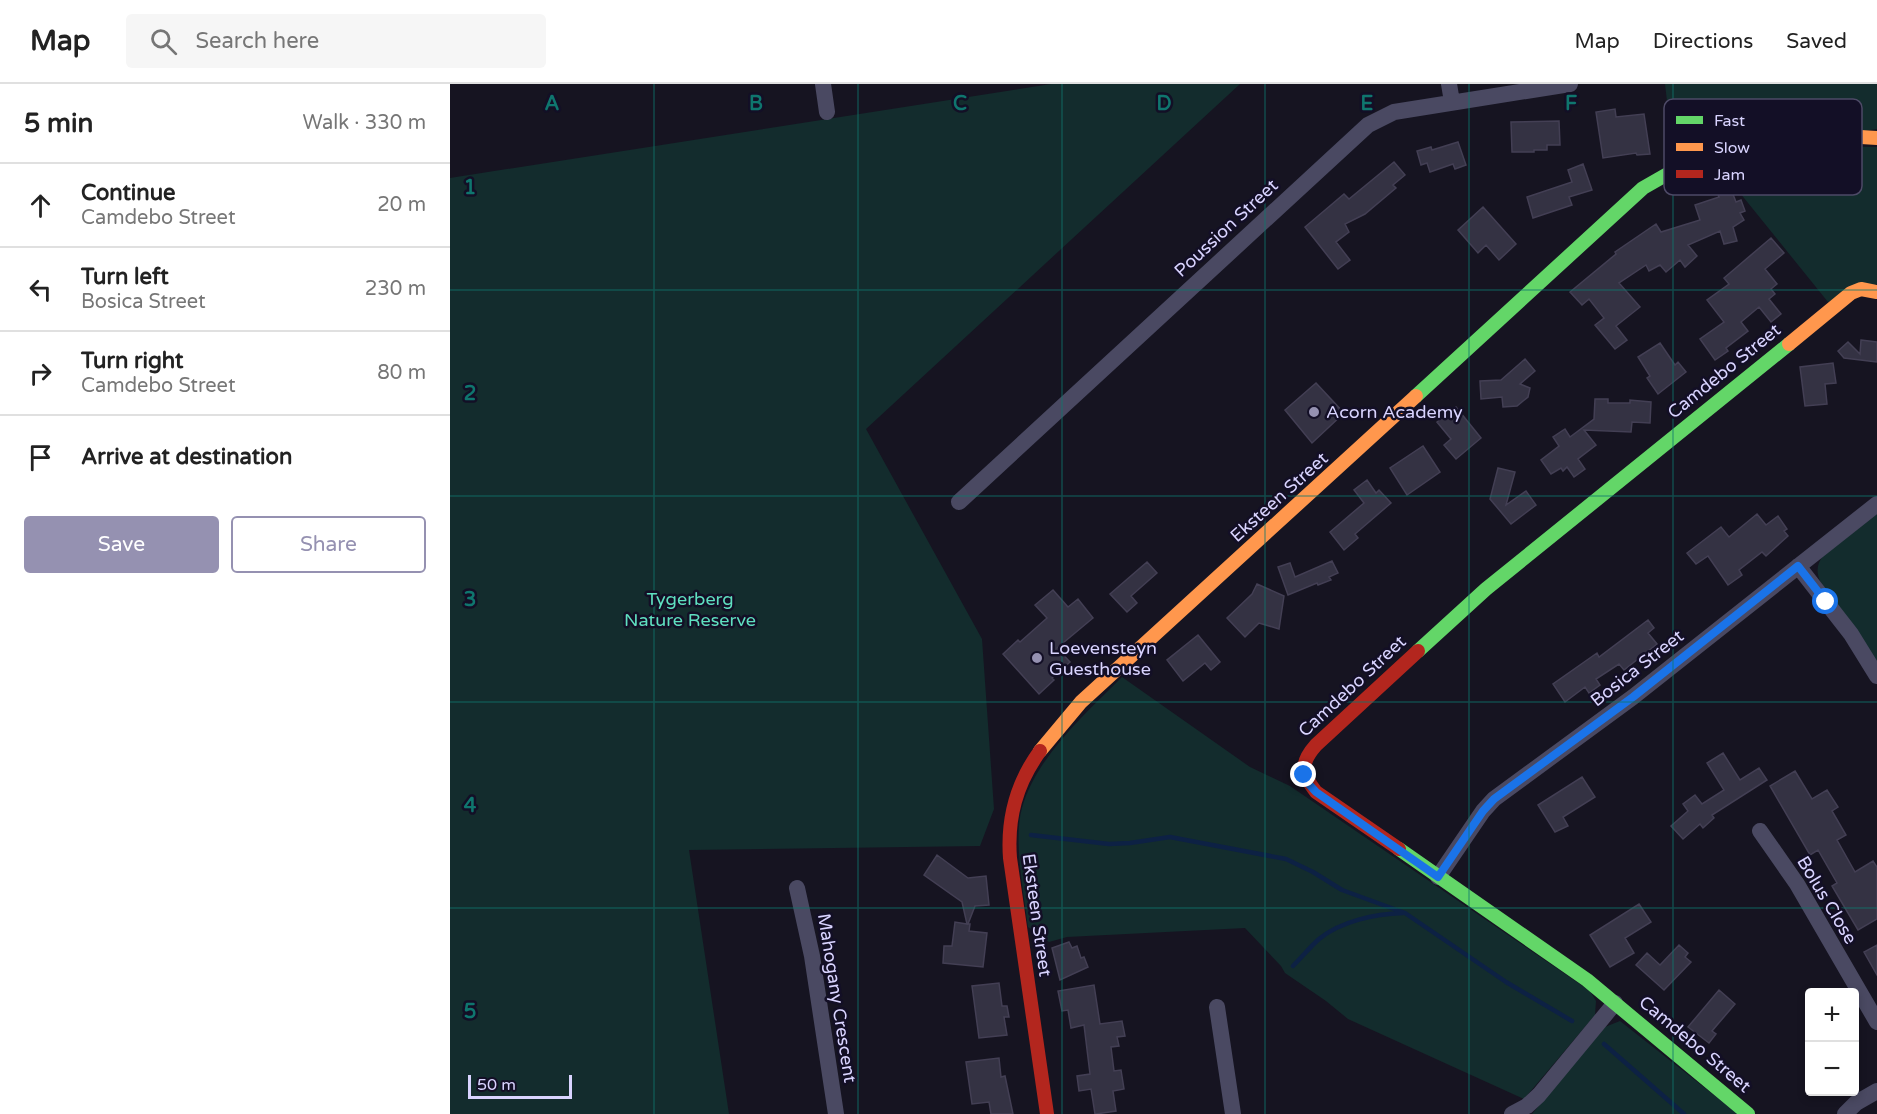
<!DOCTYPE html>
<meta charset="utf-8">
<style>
:root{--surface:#fff;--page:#f6f6f6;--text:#222;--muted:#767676;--line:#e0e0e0;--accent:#9591b1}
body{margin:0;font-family:"Varela Round",sans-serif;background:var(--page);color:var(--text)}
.controls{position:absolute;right:18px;bottom:18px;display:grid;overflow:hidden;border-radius:6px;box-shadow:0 3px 9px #0003}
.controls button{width:54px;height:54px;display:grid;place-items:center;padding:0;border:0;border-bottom:2px solid var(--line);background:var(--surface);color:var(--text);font:30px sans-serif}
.scale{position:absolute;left:18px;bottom:15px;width:104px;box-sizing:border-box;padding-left:6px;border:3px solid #d9d4ff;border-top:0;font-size:16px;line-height:21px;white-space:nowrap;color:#d9d4ff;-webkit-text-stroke:4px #130f26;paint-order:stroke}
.stop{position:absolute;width:18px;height:18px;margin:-14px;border:4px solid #1a73e8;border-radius:50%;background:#fff}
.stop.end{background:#1a73e8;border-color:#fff;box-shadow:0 2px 6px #0008}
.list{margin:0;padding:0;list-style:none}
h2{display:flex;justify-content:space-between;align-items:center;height:78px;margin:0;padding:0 24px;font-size:26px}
h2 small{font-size:20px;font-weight:400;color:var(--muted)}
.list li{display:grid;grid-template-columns:39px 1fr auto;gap:18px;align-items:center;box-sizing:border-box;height:84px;padding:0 24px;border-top:2px solid var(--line)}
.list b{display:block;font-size:22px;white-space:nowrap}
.list p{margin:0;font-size:20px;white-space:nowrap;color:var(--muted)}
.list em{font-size:20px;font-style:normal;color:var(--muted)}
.actions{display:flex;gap:12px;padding:18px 24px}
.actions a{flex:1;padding:14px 0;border:2px solid var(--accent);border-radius:6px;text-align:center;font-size:21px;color:var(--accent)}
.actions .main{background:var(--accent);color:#fff}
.icon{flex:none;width:33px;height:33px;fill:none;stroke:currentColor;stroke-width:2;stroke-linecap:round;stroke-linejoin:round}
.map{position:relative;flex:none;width:1427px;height:1030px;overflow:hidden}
header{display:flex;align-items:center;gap:36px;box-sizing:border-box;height:84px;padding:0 30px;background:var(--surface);border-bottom:2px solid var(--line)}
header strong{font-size:28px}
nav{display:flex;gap:33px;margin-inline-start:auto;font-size:21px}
.search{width:420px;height:54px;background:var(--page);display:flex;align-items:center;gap:15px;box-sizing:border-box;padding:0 21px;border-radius:6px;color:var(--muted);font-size:22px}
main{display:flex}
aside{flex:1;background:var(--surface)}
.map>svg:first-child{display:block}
</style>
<header>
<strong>Map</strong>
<div class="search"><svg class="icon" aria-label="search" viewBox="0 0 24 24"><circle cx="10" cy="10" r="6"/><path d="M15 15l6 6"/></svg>Search here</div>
<nav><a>Map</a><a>Directions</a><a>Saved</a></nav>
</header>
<main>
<aside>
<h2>5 min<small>Walk · 330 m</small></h2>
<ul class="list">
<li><svg class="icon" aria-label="ahead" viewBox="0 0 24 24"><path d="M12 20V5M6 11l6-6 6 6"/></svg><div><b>Continue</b><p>Camdebo Street</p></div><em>20 m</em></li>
<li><svg class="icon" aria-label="left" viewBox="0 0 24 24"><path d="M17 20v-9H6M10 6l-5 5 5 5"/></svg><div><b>Turn left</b><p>Bosica Street</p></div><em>230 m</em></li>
<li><svg class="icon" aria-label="right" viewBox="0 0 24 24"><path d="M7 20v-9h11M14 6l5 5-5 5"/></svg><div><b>Turn right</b><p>Camdebo Street</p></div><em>80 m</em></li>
<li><svg class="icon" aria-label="arrive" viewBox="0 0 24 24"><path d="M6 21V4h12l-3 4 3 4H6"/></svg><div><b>Arrive at destination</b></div></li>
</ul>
<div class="actions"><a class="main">Save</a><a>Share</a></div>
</aside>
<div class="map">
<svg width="1427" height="1030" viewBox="0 0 1427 1030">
<rect width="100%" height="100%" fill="#161421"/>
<path fill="#132c2d" d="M601,0H790L416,345L532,555L544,725L530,762L239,766L279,1030H0V94Z
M1215,0H1427V45L1224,77Z
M1375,62L1427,63V200L1378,218L1273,88L1274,78Z
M1427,430V578L1370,497C1366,487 1367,480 1373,472Z
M672,593L800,683L840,702L1140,907L1146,917L1145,931L1074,1015L898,935L876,917L835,889L831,882L795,844L617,853L599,858L578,843C574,810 563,755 572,724C586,673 636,629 672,593Z
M1170,937L1288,1030H1082L1155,943Z"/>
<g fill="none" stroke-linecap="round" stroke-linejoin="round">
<path stroke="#0d2144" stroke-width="4.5" d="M581,751L659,760L680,759L720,753L836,775L863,788L892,806L955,829L1056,898L1122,937
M843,882C852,873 860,863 869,855C891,837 925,830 953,829
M1154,960L1234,1030"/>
</g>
<path fill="#343243" stroke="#433f54" stroke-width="1.5" d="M1165,25L1166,33L1194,30L1200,70L1187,71L1186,69L1153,74L1146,28Z
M1109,37L1110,61H1097V66H1084V68H1062L1061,38Z
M1008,58L1016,81L1005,85L1003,80L980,88L977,79L971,81L967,67L981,63L982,66Z
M944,78L955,91L943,101L946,104L915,130L895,140L899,148L886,158L900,176L888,185L855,143L894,110L899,115Z
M1133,80L1142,106L1119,113L1122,121L1083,134L1077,113L1122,98L1118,86Z
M1281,105L1286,118L1291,116L1295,127L1290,129L1294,136L1283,143L1287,157L1274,160L1270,147L1238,161L1247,172L1235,183L1230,176L1216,188L1210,181L1199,187L1196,181L1169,199L1190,223L1166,242L1177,256L1165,265L1145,241L1154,234L1139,215L1132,221L1120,208L1166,170L1165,168L1206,140L1211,148L1250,136L1245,121L1269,113L1268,110Z
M1033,123L1066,160L1049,176L1036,161L1028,169L1008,146Z
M1321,154L1334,169L1315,185L1327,200L1321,205L1325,210L1319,215L1331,230L1321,238L1309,223L1291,238L1298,247L1276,264L1278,267L1265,276L1250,255L1274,238L1257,216L1279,200L1274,194Z
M1411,256L1427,258V278L1394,274L1388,267L1398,258L1410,270Z
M1210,259L1225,281L1228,278L1236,288L1208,310L1197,294L1200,292L1188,273Z
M1075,275L1085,287L1070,300L1080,304L1078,313L1067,322L1053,323L1052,313L1031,315L1030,297L1051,296Z
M1383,279L1386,299L1375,300L1377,320L1355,322L1350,283Z
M866,299L894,329L862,359L835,326Z
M1145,315H1158V319H1180V316L1201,318L1200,339L1182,338L1181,348L1134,346L1146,361L1128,375L1135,385L1124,393L1117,383L1113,387L1111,384L1101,390L1091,376L1109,362L1103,353L1115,345L1120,353L1144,335Z
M1006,323L1031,354L1006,375L994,361L1001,355L987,338Z
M973,362L990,388L957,411L940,384Z
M1048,384L1065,388L1056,421L1076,407L1086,421L1061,440L1040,415Z
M917,396L926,409L929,406L941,419L905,450L908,454L894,466L880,448L914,419L904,406Z
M1307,430L1316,441L1328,432L1337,445L1334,447L1338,452L1316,472L1312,468L1289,486L1292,491L1278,501L1258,472L1246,480L1237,469L1271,443L1279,453Z
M882,477L888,489L879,493L881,496L868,501L867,499L838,511L828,483L840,479L845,493Z
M697,478L707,489L681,512L687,519L677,528L660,510Z
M807,500L834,512L829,545L809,539L795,553L777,534L802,510Z
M603,506L618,523L628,515L643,534L607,564L620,578L602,594L604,596L589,610L553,570L568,556L570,558L597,534L585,521Z
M1198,536L1204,544L1198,549L1207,560L1174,586L1169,580L1146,595L1150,601L1139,609L1135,603L1115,618L1103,600L1147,569L1149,573Z
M748,551L770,578L761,586L755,579L733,597L717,576Z
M1273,669L1290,696L1309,684L1317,696L1262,731L1264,734L1253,744L1250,740L1233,755L1221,742L1238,727L1233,720L1245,711L1252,720L1274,706L1257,679Z
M1345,687L1362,715L1377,706L1388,723L1382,727L1396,751L1387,756L1405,788L1423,777L1427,783V835L1408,846L1382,802L1387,799L1368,766L1360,771L1320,702Z
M1132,693L1145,713L1113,733L1118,742L1105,748L1088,721Z
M487,771L518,794L536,792L539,821L525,822L518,840H520L519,847L537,849L533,883L493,879L494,862H502L505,838L517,840L512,818L474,791Z
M1189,820L1201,838L1175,854L1184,869L1160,883L1140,851Z
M619,858L622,864L627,862L631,874L634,873L638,883L610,896L602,864Z
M1229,861L1238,869L1235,873L1241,878L1214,906L1186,881L1197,869L1210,881Z
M1427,861V891L1414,868Z
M549,899L552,922H557L559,933H554L557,951L529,954L522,902Z
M644,901L650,940L672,937L675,952L667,953L669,962L661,963L664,987L671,986L674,1005L663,1007L666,1027L646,1030H645L641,1005L629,1007L627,992L640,990L634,941L621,944L618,926L612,927L608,907Z
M1269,906L1285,920L1262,947L1266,950L1259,959L1238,943Z
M549,974L551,993L555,992L563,1030H541L539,1018L522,1020L516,978Z"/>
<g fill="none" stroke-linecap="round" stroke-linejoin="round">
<path stroke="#4a4962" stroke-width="16" d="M373,0L377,28
M999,0L1002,18
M509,418L918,41L944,28L1120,0
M1348,482L1401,550L1427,592
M1310,747L1347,800L1427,938
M988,793L1033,727L1044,715L1183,613L1427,420
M347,804L362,872L386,1030
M767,923L783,1030
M1062,1030L1077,1022L1089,1011L1165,919
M1395,1030L1406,1019L1427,1007"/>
<path stroke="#63d668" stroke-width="14" d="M966,312L1193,104L1221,88
M968,567L1036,505L1339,260
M949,765L1137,896L1298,1030"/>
<path stroke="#ff974d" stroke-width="14" d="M1221,88L1285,66L1379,51L1427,54
M1339,260L1401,209L1411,205L1427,208
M590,667L631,618L966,312"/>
<path stroke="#b3261e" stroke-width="14" d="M590,667C566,700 557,734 560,774L597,1030
M949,765L866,708C851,689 850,679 866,661L968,567"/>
</g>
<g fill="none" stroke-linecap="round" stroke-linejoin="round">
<path stroke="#1a73e8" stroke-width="8" d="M854,691L856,697L866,708L988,793L1033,727L1044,715L1183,613L1348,482L1376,518"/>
</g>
<path fill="none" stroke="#0f766e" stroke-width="1.5" stroke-opacity="0.55" d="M204,0V1030M408,0V1030M612,0V1030M815,0V1030M1019,0V1030M1223,0V1030M0,206H1427M0,412H1427M0,618H1427M0,824H1427"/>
<g fill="#9591b1" stroke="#130f26" stroke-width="2">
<circle cx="864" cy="328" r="6"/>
<circle cx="587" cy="574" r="6"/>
</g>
<g text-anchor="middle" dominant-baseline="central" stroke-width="5" stroke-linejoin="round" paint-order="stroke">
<g font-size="18" fill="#d9d4ff" stroke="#130f26">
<text transform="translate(776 144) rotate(-43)">Poussion Street</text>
<text transform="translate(1274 287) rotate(-39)">Camdebo Street</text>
<text transform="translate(829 413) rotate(-42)">Eksteen Street</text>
<text transform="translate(1187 584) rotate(-38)">Bosica Street</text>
<text transform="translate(902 602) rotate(-43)">Camdebo Street</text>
<text transform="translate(1377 816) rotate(59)">Bolus Close</text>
<text transform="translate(587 831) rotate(82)">Eksteen Street</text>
<text transform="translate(387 914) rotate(81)">Mahogany Crescent</text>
<text transform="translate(1245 960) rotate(40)">Camdebo Street</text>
</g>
<g font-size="18" fill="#d9d4ff" stroke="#130f26" text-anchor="start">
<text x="876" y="328">Acorn Academy</text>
<text x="599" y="564">Loevensteyn<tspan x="599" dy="21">Guesthouse</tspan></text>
</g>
<g font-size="18" fill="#5fe0c0" stroke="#130f26">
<text x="240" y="515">Tygerberg<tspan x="240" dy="21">Nature Reserve</tspan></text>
</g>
</g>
<rect x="1214" y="15" width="198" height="96" rx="9" fill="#130f26" stroke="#4e4a67" stroke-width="1.5"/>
<rect x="1226" y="32" width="27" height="8" fill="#63d668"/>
<rect x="1226" y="59" width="27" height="8" fill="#ff974d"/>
<rect x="1226" y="86" width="27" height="8" fill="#b3261e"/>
<g font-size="16" fill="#d9d4ff">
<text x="1264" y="42">Fast</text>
<text x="1264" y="69">Slow</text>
<text x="1264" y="96">Jam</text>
</g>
<g font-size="20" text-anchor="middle" font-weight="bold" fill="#0f766e" stroke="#130f26" stroke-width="5" stroke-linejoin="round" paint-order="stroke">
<text x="102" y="26">A</text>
<text x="306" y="26">B</text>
<text x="510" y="26">C</text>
<text x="714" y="26">D</text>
<text x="917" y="26">E</text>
<text x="1121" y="26">F</text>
<text x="20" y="110">1</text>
<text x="20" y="316">2</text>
<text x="20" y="522">3</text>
<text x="20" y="728">4</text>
<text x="20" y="934">5</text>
</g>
</svg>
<div class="controls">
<button>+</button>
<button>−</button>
</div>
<div class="scale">50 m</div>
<div class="stop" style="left:1376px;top:518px"></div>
<div class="stop end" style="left:854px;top:691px"></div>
</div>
</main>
